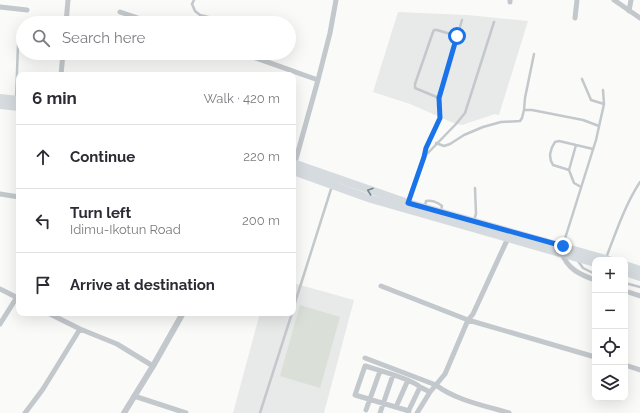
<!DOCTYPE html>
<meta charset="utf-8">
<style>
:root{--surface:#fff;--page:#f2f2f3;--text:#2b2b33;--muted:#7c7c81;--line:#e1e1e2}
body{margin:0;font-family:Raleway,sans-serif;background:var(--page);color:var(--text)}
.controls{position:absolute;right:12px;bottom:12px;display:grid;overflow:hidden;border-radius:8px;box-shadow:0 4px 16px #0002}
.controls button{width:36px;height:36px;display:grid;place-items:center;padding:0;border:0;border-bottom:1px solid var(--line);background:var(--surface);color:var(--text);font:20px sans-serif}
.stop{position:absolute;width:12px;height:12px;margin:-9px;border:3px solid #1a73e8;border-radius:50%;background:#fff}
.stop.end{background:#1a73e8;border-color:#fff;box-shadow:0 1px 4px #0008}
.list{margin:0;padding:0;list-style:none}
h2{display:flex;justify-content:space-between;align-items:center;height:52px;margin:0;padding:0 16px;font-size:17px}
h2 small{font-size:13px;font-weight:400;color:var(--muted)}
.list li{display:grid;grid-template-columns:26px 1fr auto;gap:12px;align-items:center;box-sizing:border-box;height:64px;padding:0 16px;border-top:1px solid var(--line)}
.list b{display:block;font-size:15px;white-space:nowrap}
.list p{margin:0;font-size:13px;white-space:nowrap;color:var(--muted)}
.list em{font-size:13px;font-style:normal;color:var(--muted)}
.icon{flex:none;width:22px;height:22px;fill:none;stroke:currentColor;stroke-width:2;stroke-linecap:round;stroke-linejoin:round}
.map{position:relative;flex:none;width:640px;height:413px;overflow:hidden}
.search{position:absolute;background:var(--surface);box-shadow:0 4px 16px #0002;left:16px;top:16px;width:280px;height:44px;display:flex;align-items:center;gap:10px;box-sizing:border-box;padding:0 14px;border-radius:22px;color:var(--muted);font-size:15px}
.panel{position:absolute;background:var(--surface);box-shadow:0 4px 16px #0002;left:16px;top:72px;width:280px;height:244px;border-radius:8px}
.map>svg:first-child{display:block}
</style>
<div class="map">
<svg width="640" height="413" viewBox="0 0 640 413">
<rect width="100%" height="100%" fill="#fafaf8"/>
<path fill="#e8e9e9" d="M398,12L467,15L528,21L499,115L495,114L462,125L456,124L410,104L373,92Z
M293,283L354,300L324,413H233L260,313H293Z"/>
<path fill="#dadfd7" d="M300,305L340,317L320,388L280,376Z"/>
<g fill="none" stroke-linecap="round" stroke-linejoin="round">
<path stroke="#c3c8cc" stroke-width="2.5" d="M194,0L192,4L195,11L200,15L233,23
M582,79L591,100L604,104
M16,98L18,45
M439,98L415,88V84L433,32L434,30H437L457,36
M524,110L525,98L534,54
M436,143L444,146L450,144L464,135L483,127L501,122L520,121L522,118L524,110H532L583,120L599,126
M424,157L456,124L465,113L494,22
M569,170L576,145
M581,187L574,183L569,170L553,165C548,158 550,149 555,142L559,141L593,149
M408,202L426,148L440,118L439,98L462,20
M425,206L426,201C431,200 438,202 442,206L441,211
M474,220L476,214L475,188
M563,245L596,140L604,104L603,90
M606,258C616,232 625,205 640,182
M578,261L583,268L595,274
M625,283L640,287
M293,309L332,186
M260,413L292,313"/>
<path stroke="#c3c8cc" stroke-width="5" d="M614,0L640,18
M510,2V0
M0,7L27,10
M629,11L631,0
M120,12L153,23
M575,18L577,0
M66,23L68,0
M242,53L318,80
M61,75L63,53
M294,166L318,80L330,33L336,0
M0,194L19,197
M562,253C567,269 581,275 595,280
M381,286L468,320L595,357
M0,289L18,298
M625,291L640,296
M48,313L80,329L117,344L153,366
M0,324L17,297
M365,358L436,385C455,400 486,406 509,413
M625,365L640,370
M134,396L186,413
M396,407L408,380
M366,410L380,371
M409,411L355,395L365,366C378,370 412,379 420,387
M408,412L420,387L430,392
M25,413L43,389L80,329
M380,413L393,375
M417,413L430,392L445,374L468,320L473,314L508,238"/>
<path stroke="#c3c8cc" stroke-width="6" d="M124,413L153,366L183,313"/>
<path stroke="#d6dbdf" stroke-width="8" d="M0,98L19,100
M0,105L19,107
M293,163L408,203L609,260
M293,171L371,199L595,263
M625,265L640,270
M625,272L640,277"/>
</g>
<defs><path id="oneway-chevron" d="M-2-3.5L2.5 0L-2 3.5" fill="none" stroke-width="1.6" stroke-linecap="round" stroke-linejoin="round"/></defs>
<use stroke="#768591" href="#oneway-chevron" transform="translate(370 191) rotate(-161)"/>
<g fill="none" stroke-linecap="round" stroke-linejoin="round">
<path stroke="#1a73e8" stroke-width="5" d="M457,36L439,98L440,118L426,148L424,157L408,203L563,246"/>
</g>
</svg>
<div class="controls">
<button>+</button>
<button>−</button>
<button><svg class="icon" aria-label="locate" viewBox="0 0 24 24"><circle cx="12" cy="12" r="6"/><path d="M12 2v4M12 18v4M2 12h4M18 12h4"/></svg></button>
<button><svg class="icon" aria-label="layers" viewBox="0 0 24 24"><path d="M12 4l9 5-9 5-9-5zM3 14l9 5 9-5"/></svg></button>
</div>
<div class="stop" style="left:457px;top:36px"></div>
<div class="stop end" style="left:563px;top:246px"></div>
<div class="search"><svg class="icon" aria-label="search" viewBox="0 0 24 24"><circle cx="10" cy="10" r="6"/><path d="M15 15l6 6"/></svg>Search here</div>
<section class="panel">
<h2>6 min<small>Walk · 420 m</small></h2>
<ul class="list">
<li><svg class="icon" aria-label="ahead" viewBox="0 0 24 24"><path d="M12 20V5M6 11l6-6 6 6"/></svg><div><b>Continue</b></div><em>220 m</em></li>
<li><svg class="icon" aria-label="left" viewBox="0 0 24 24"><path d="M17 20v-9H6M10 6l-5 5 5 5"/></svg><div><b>Turn left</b><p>Idimu-Ikotun Road</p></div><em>200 m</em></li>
<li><svg class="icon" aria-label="arrive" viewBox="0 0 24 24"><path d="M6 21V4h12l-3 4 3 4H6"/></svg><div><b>Arrive at destination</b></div></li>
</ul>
</section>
</div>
